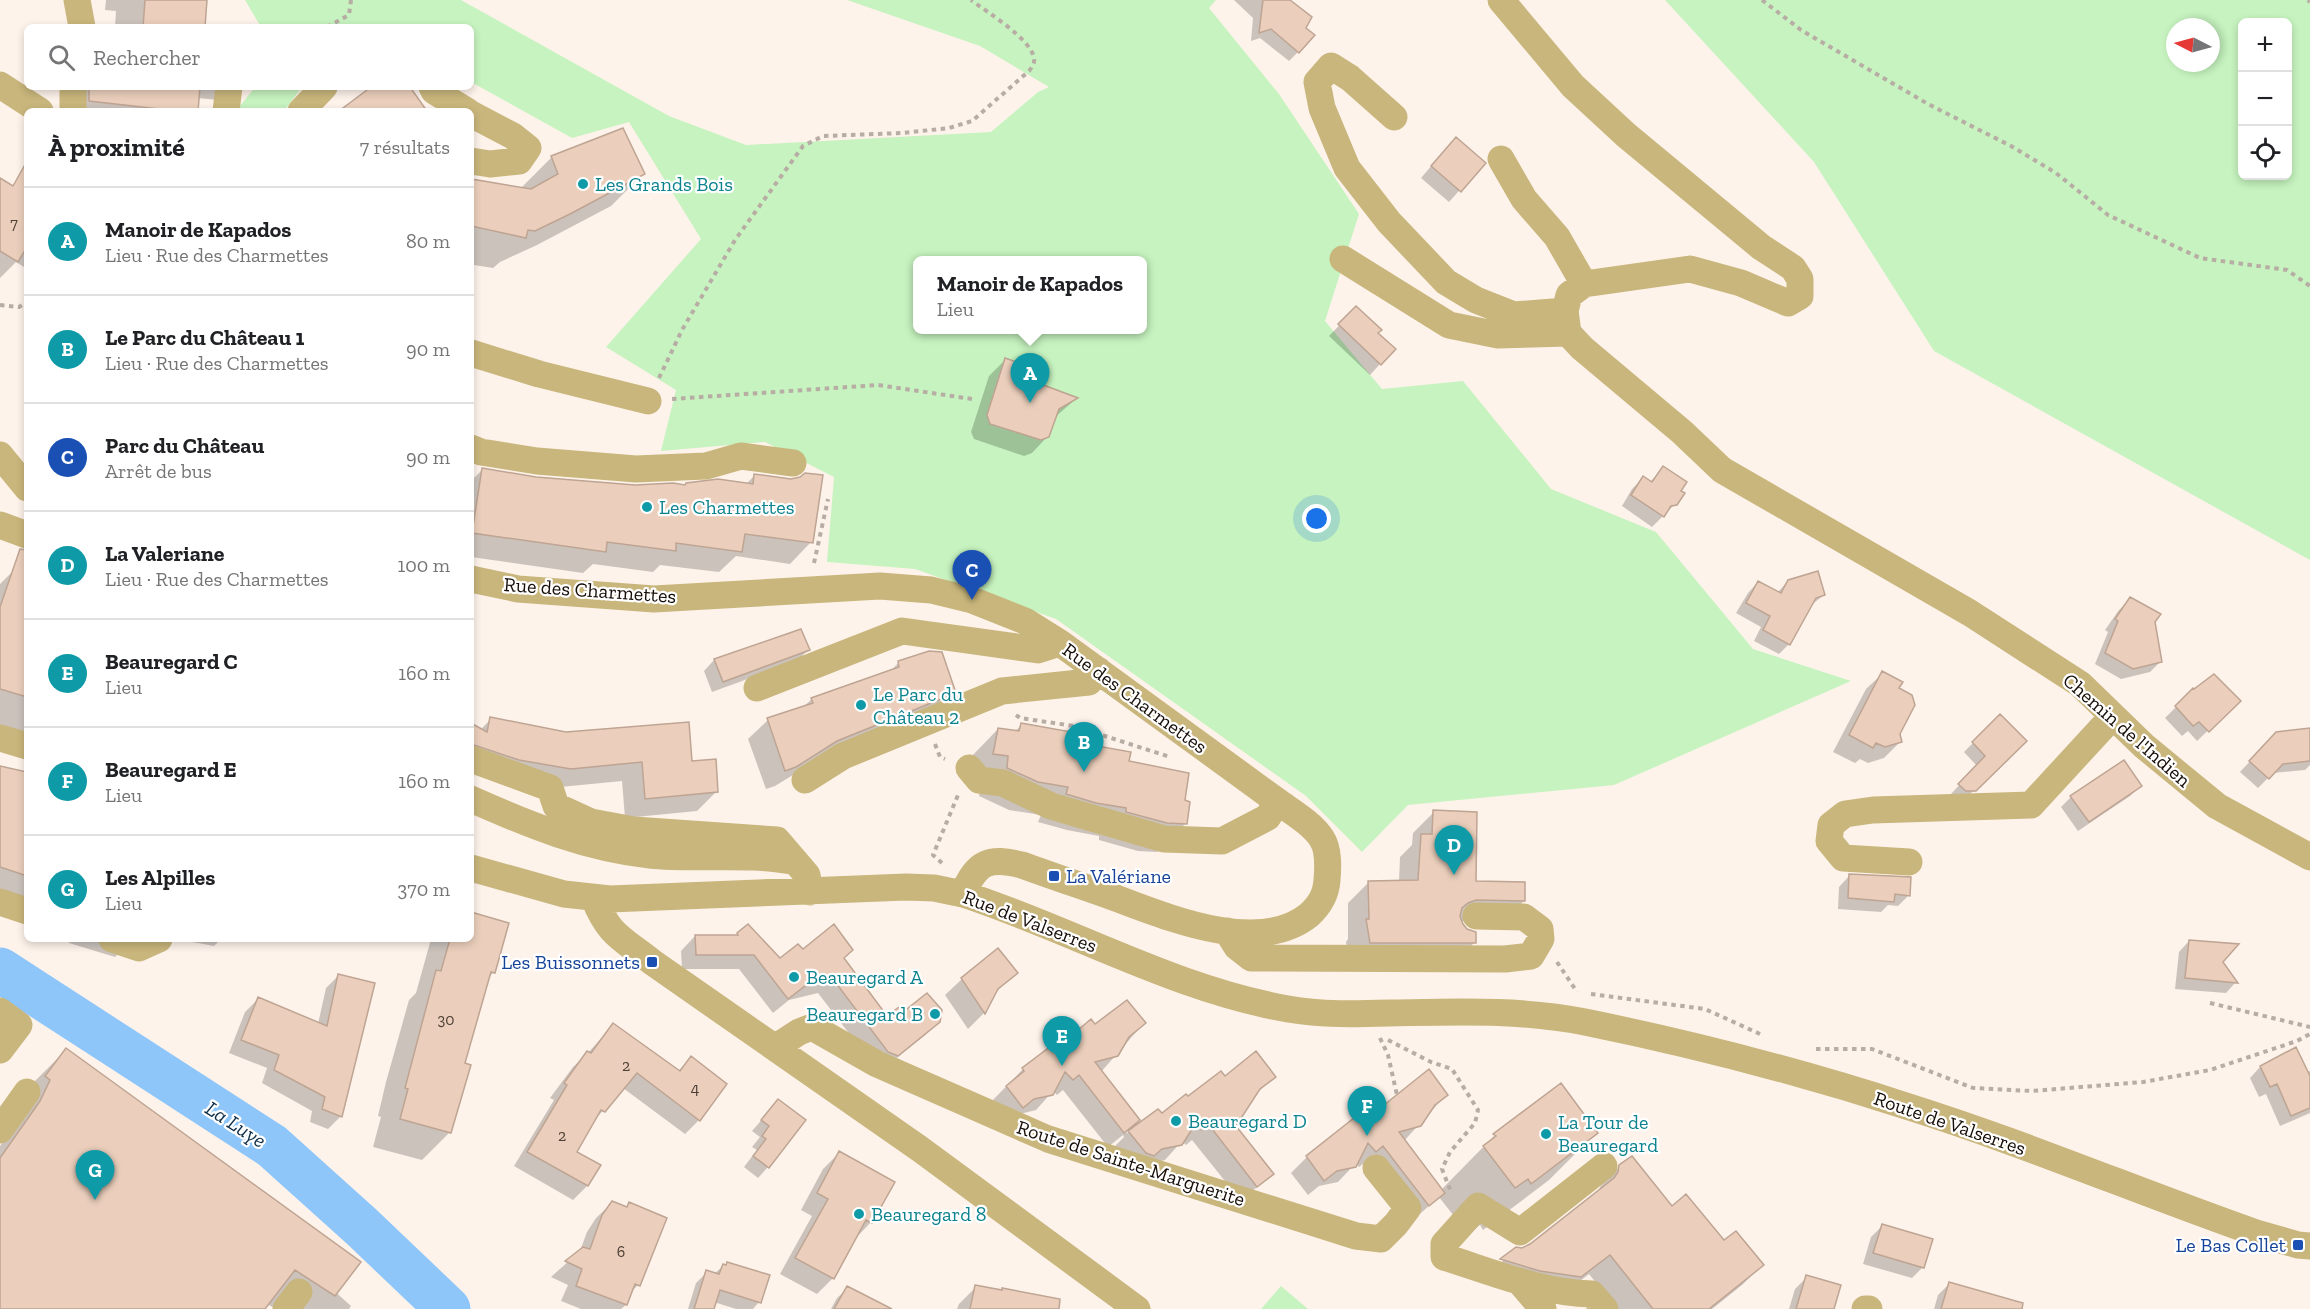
<!DOCTYPE html>
<html lang="fr">
<meta charset="utf-8">
<style>
:root{--surface:#fff;--page:#f2f2f2;--text:#202124;--muted:#757577;--line:#e0e0e0;--accent:#0b8043}
body{margin:0;font-family:"Zilla Slab",serif;background:var(--page);color:var(--text)}
.controls{position:absolute;right:18px;top:18px;display:grid;overflow:hidden;border-radius:9px;box-shadow:0 3px 9px #0003}
.controls button{width:54px;height:54px;display:grid;place-items:center;padding:0;border:0;border-bottom:2px solid var(--line);background:var(--surface);color:var(--text);font:30px sans-serif}
.compass{position:absolute;left:2166px;top:18px;width:54px;height:54px;border-radius:50%;background:var(--surface);box-shadow:0 3px 9px #0003;rotate:276deg}
.you{position:absolute;left:1317px;top:519px;width:21px;height:21px;margin:-15px;border:4px solid #fff;border-radius:50%;background:#1a73e8;box-shadow:0 0 0 9px #1a73e833}
.badge{display:grid;place-items:center;width:39px;height:39px;border-radius:50%;background:var(--accent);color:#fff;font-size:20px;font-weight:700}
.pin{position:absolute;translate:-50% -50px;filter:drop-shadow(0 2px 3px #0008)}
.pin::after{content:'';position:absolute;top:32px;width:21px;height:18px;background:inherit;clip-path:polygon(0 0,100% 0,50% 100%)}
.popup{position:absolute;left:913px;top:256px;width:234px;height:78px;box-sizing:border-box;display:grid;place-content:center;border-radius:9px;background:var(--surface);filter:drop-shadow(0 2px 4px #0005);font-size:20px;white-space:nowrap;color:var(--muted)}
.popup b{font-size:22px;color:var(--text)}
.popup::after{content:'';position:absolute;left:50%;top:100%;margin-left:-12px;border:12px solid transparent;border-top-color:var(--surface)}
.list{margin:0;padding:0;list-style:none}
h2{display:flex;justify-content:space-between;align-items:center;height:78px;margin:0;padding:0 24px;font-size:26px}
h2 small{font-size:20px;font-weight:400;color:var(--muted)}
.list li{display:grid;grid-template-columns:39px 1fr auto;gap:18px;align-items:center;box-sizing:border-box;height:108px;padding:0 24px;border-top:2px solid var(--line)}
.list b{display:block;font-size:22px;white-space:nowrap}
.list p{margin:0;font-size:20px;white-space:nowrap;color:var(--muted)}
.list em{font-size:20px;font-style:normal;color:var(--muted)}
.icon{flex:none;width:33px;height:33px;fill:none;stroke:currentColor;stroke-width:2;stroke-linecap:round;stroke-linejoin:round}
.map{position:relative;flex:none;width:2310px;height:1309px;overflow:hidden}
.search{position:absolute;background:var(--surface);box-shadow:0 3px 9px #0003;left:24px;top:24px;width:450px;height:66px;display:flex;align-items:center;gap:15px;box-sizing:border-box;padding:0 21px;border-radius:9px;color:var(--muted);font-size:22px}
.panel{position:absolute;background:var(--surface);box-shadow:0 3px 9px #0003;left:24px;top:108px;width:450px;height:834px;border-radius:9px}
.map>svg:first-child{display:block}
</style>
<div class="map">
<svg width="2310" height="1309" viewBox="0 0 2310 1309">
<rect width="100%" height="100%" fill="#fef3eb"/>
<path fill="#c6f3bf" fill-rule="evenodd" d="M245,0H461L669,116L746,145L991,132L1038,92L1049,87L980,46L847,0H1216L1209,8L1279,94L1359,214L1325,321L1382,389L1463,381L1551,489L1656,532L1753,649L1851,681L1614,785L1408,805L1362,852L1306,796L1056,619L915,569L827,562L834,477L765,442L661,451L676,390L606,347L701,239L629,122L572,138L471,82V27H261ZM918,260H1142V330H918Z
M1665,0H2310V560L1934,351L1814,162ZM2288,22V176H2242V22ZM2175,27H2211V63H2175Z
M255,87H302L284,111H236Z
M1281,1286L1308,1309H1261Z"/>
<path fill="#0003" d="M106,0H206L203,27H115L116,11L105,10Z
M1234,0H1285L1304,28L1298,52L1289,61L1260,38L1251,41L1253,18Z
M78,87H243L229,101L198,98L197,111H77Z
M1445,150L1484,163L1449,202L1421,178Z
M552,157L643,174L611,206L537,245L500,262L493,268L474,265L471,262V180L520,189Z
M27,177V269L16,262L0,278V180L11,187L18,179Z
M1356,308L1376,333L1380,364L1370,375L1329,336Z
M1005,360L1036,384L1076,399L1055,417L1048,436L1032,453L1024,456L974,439L971,432L989,376Z
M1663,468L1679,491L1675,504L1652,527L1622,506L1632,489L1643,478L1650,482Z
M482,470L536,478L637,486L746,484L755,475L811,542L790,564L736,556L719,572L660,565L653,572L593,564L583,573L471,557V481Z
M14,570L27,571V728L16,739L0,734V584Z
M1788,581L1824,595L1810,606L1789,644L1779,654L1754,641L1761,627L1736,613L1748,593L1758,582L1777,593Z
M2130,599L2153,622L2161,661L2150,672L2121,679L2095,664L2108,632L2105,630L2119,610Z
M808,650L797,661L712,692L704,671L714,660Z
M898,663L954,692L934,712L816,761L775,786L766,789L748,739L768,720L803,707L812,699L890,672Z
M1883,673L1897,689L1898,734L1901,741L1884,758L1868,763L1860,759L1855,763L1833,752L1866,689Z
M2193,690L2239,701L2197,741L2188,731L2182,736L2165,718Z
M2000,716L2025,741L1965,799H1957L1951,794L1977,766L1964,752Z
M491,719L691,763L717,791L697,811L625,818L622,781L550,788L471,769V725L480,730Z
M1022,725L1128,762L1186,823L1157,852L1138,851L1099,840V836L1067,830L1038,822L1041,815L1009,810L979,796L981,784L970,758L998,729L1014,732Z
M2310,729V765L2305,770L2273,773L2258,788L2240,772L2266,744Z
M0,767L27,774V917L0,909Z
M2140,786L2130,796L2078,831L2061,807L2071,797Z
M1434,812L1475,883L1524,901L1502,922L1460,921L1474,943L1453,964L1349,963L1346,942L1348,939V903L1369,882H1399L1400,857L1412,845L1413,833Z
M1849,876L1909,895L1898,906L1888,905L1881,912L1838,909L1839,887Z
M471,913L494,972L487,979L463,1064L450,1132L422,1160L373,1147L381,1117L378,1116L386,1082L409,1000L416,993L431,939H471Z
M748,926L780,960L803,951L842,959L887,1018L903,1014L939,1021L924,1036L882,1070L874,1066L818,993L789,1000L773,1013L739,969H682L681,951L695,936H736Z
M70,939H134L115,957L69,943Z
M176,939H221L214,946Z
M2189,941L2221,962L2236,982L2226,993L2175,989L2179,952Z
M1016,973L994,994L984,1013L968,1029L945,995L962,979Z
M339,975L341,1116L328,1129L310,1122L312,1111L262,1083L267,1068L229,1053L245,1012L258,999L318,1024L326,988Z
M1144,1023L1101,1072L1138,1120L1126,1132L1127,1133L1158,1111L1162,1115L1225,1078L1274,1077L1254,1096L1234,1126L1272,1174L1241,1201L1192,1140L1186,1145L1182,1141L1165,1160L1145,1165L1113,1148L1124,1137L1123,1135L1108,1147L1063,1090L1057,1095L1053,1091L1036,1110L1016,1115L991,1102L1023,1069L1054,1045L1057,1049L1095,1026Z
M613,1025L678,1071L691,1058L699,1120L685,1134L623,1088L592,1123L575,1153L599,1166L587,1186L573,1200L514,1166L554,1100L550,1098L573,1067L588,1053Z
M2296,1049L2307,1072L2310,1071V1113L2280,1126L2266,1094L2259,1097L2250,1078L2260,1067Z
M66,1050L351,1306L349,1309H276L267,1304L263,1309H0V1146L18,1120L15,1108L35,1081Z
M1561,1085L1596,1133L1549,1180L1483,1230L1480,1225L1468,1234L1439,1197L1412,1221L1367,1161L1359,1167L1356,1163L1338,1182L1319,1186L1308,1195L1291,1173L1307,1157L1359,1116L1364,1123L1446,1095L1404,1141L1441,1190L1494,1136Z
M778,1101L768,1167L758,1178L744,1167L757,1150L752,1147L760,1137L752,1131Z
M839,1153L871,1222L855,1239L833,1278L817,1294L780,1274L812,1216L801,1210L823,1169Z
M1620,1166L1672,1208L1723,1242L1762,1265L1742,1285L1712,1309H1617L1589,1274L1560,1297L1482,1280L1517,1248L1522,1249L1530,1246L1599,1192L1600,1187Z
M612,1203L625,1208L629,1204L638,1285L630,1293L626,1305L621,1309H581L561,1301L568,1285L551,1277L580,1251L587,1232L596,1218Z
M1882,1226L1923,1267L1912,1278L1863,1264L1871,1237Z
M723,1266L759,1302L753,1309H736L714,1302L712,1309H688L696,1283L707,1272L714,1274Z
M1806,1278L1833,1309H1789L1795,1289Z
M1949,1284L1991,1301L2023,1309H1934L1938,1295Z
M976,1287L1045,1309H957L959,1304Z
M848,1288L858,1309H831L837,1298Z"/>
<g fill="none" stroke-linecap="round" stroke-linejoin="round">
<path stroke="#8fc6f9" stroke-width="45" d="M0,970L272,1146L362,1227L448,1309"/>
</g>
<path fill="#ebcfbc" stroke="#bea492" stroke-width="1.5" d="M145,0H207L205,27H143Z
M1263,0H1290L1312,17L1306,28L1315,35L1299,53L1271,29L1259,33Z
M89,87H200L198,111H177L89,101Z
M371,87H410L427,111H339Z
M623,128L645,174L570,214L535,231L528,230L526,238L471,226V179L531,189L558,174L551,156Z
M1456,137L1486,163L1461,192L1431,166Z
M27,161V247L18,262L0,251V178L13,186Z
M1356,306L1382,330L1378,333L1396,349L1381,365L1338,324Z
M1005,358L1043,371L1038,383L1078,398L1059,409L1049,437L1041,440L990,424L987,415Z
M1663,466L1687,482L1681,491L1685,493L1677,505L1671,506L1664,517L1631,495L1643,476L1652,482Z
M482,468L536,477L635,485L673,483L685,485L686,483L718,479L753,484L754,474L791,479L800,477L805,473L823,475L813,543L745,534L742,552L676,543V551L607,542L606,552L472,533Z
M20,549L27,550V697L0,689V607Z
M1818,571L1825,595L1816,598L1790,645L1763,630L1770,616L1746,603L1758,581L1781,593L1788,580Z
M2130,597L2161,614L2155,622L2162,662L2133,669L2105,653L2118,621L2115,619Z
M801,629L810,650L723,682L714,659Z
M929,651L942,652L956,693L837,741L796,767L785,771L767,718L813,703L811,698L899,667L898,661Z
M1882,671L1903,682L1899,688L1912,695L1915,705L1900,734L1902,742L1885,747L1876,743L1873,748L1849,735Z
M2214,674L2241,701L2209,732L2199,722L2193,726L2175,706L2193,688L2194,689Z
M2000,714L2027,741L1976,791H1966L1958,784L1985,756L1972,742Z
M490,717L566,732L689,722L692,761L716,759L718,792L645,799L642,762L571,769L519,760L471,744V723L487,732Z
M1021,723L1077,733L1075,742L1131,752L1129,761L1189,773L1185,800L1190,802L1187,824L1167,823L1126,812V808L1096,803L1066,794L1068,787L1038,782L1007,768L1008,756L993,754L998,728L1019,731Z
M2310,728V761L2283,764L2269,779L2249,761L2276,732Z
M2124,760L2142,786L2089,822L2070,796Z
M0,766L27,772V876L0,867Z
M1433,810L1477,812L1476,881L1525,882V901L1476,900L1468,903L1462,908L1460,916L1463,924L1467,929L1476,932V943H1370L1366,919H1369L1368,881L1418,880L1421,834H1432Z
M1849,874L1911,877L1910,896L1895,894L1894,902L1848,898Z
M471,912L509,923L495,973L491,972L465,1063L471,1065L451,1133L400,1119L408,1089L405,1088L436,970L441,971L450,939H471Z
M748,924L780,958L798,944L803,949L834,924L853,950L844,958L887,1016L899,1007L903,1012L927,993L942,1010L940,1022L898,1056L888,1052L833,979L805,986L788,999L754,955H696L695,935H738L737,933Z
M2189,940L2239,944L2223,962L2238,983L2185,978Z
M998,948L1018,973L998,989L985,1014L961,978Z
M338,974L375,983L342,1117L322,1109L325,1097L274,1070L279,1055L241,1040L258,997L327,1026Z
M1127,1000L1146,1023L1129,1037L1118,1056L1095,1062L1140,1120L1124,1133L1079,1075L1073,1080L1065,1072L1053,1095L1034,1099L1023,1108L1006,1086L1024,1071L1022,1068L1055,1043L1058,1047L1091,1019L1095,1024Z
M613,1023L680,1071L691,1056L727,1084L700,1121L637,1073L605,1112L601,1110L577,1152L601,1165L588,1186L527,1152L567,1085L564,1083L587,1051L591,1053Z
M2296,1047L2310,1076V1108L2291,1116L2277,1084L2270,1087L2260,1066Z
M66,1048L361,1262L335,1296L295,1270L265,1309H0V1158L40,1101L50,1080L45,1076Z
M1256,1051L1276,1077L1260,1089L1236,1126L1274,1174L1257,1187L1209,1125L1202,1130L1196,1123L1182,1145L1162,1149L1154,1156L1146,1153L1128,1131L1158,1109L1162,1113L1186,1094L1188,1096L1221,1071L1225,1076Z
M1429,1069L1448,1095L1435,1105L1421,1126L1399,1132L1445,1193L1429,1206L1383,1146L1376,1152L1368,1143L1356,1167L1337,1171L1324,1181L1306,1156L1359,1114L1364,1121Z
M1561,1083L1598,1133L1531,1184L1528,1179L1515,1188L1483,1146L1496,1136L1493,1134Z
M778,1099L806,1120L769,1168L753,1156L766,1139L762,1136L769,1126L761,1120Z
M839,1151L895,1182L872,1223L866,1220L834,1279L795,1258L828,1199L817,1193Z
M1632,1156L1672,1206L1686,1194L1724,1240L1736,1231L1764,1265L1709,1309H1653L1610,1255L1581,1277L1540,1271L1500,1259L1516,1247L1522,1248L1530,1244L1614,1178L1618,1172L1619,1165Z
M612,1201L627,1207L629,1202L667,1218L640,1286L635,1284L627,1305L576,1286L582,1269L565,1261L583,1247L590,1249L602,1215Z
M1882,1224L1933,1239L1924,1268L1873,1253Z
M727,1262L770,1275L761,1303L720,1290L714,1309H694L706,1270L719,1274L723,1264L726,1265Z
M1806,1275L1841,1285L1834,1309H1796Z
M1949,1282L2023,1303L2022,1309H1941Z
M975,1285L1002,1290V1288L1060,1299L1059,1309H970Z
M847,1286L892,1309H834Z"/>
<g fill="none" stroke-linecap="round" stroke-linejoin="round">
<path stroke="#b7ada5" stroke-width="4" stroke-dasharray="4.5 4.5" stroke-linecap="butt" d="M1762,0L1801,30L1928,104L2011,146L2056,173L2108,215L2200,258L2287,270L2310,286
M2308,0L2310,2
M327,27L349,15L351,0
M0,305L19,307L27,302
M659,378L682,330L735,240L803,146L823,136L903,133L949,128L972,121L1029,71C1032,67 1035,63 1034,58C1031,39 987,12 971,0
M672,399L878,385L972,399
M814,563L828,499
M1016,715L1020,718L1074,726L1170,757
M935,744L940,757L945,759
M942,863L933,855L958,795
M1557,962L1577,992
M1591,994L1705,1009L1760,1034
M2210,1003L2310,1027
M1380,1038L1388,1055L1397,1095
M1388,1040L1431,1062L1452,1069L1478,1110L1475,1123L1450,1152L1442,1169L1451,1192
M1816,1049H1872L1973,1088L2032,1091L2143,1082L2210,1070L2297,1041L2310,1034"/>
<path stroke="#c9b67c" stroke-width="27" d="M77,0L82,27
M1501,0L1573,86L1626,135L1761,247L1793,268L1800,279V296L1788,303L1741,283L1690,269L1584,284L1569,295L1565,311L1568,333L1582,348L1682,432L1722,470L1970,613L2080,684L2144,746L2217,806L2310,857
M0,85L40,111
M73,87V111
M432,87L434,91L467,111
M226,111L229,87
M301,111L324,87
M471,114L513,136L528,148L519,161L490,164L471,161
M1394,117L1350,78L1331,66L1317,82L1322,108L1347,168L1389,222L1446,282L1476,300L1514,315L1565,311
M1501,159L1524,199L1557,237L1584,284
M1343,259L1449,325L1498,335L1568,333
M471,353L539,374L648,401
M471,448L481,452L537,461L636,469L706,466L741,456L793,463
M0,455L27,488
M0,525L27,535
M471,579L518,589L654,599L880,586L931,590L972,600L1025,621L1060,643L1277,801C1292,812 1313,824 1322,839C1329,850 1328,868 1327,880C1326,895 1320,905 1309,915C1258,956 1167,917 1113,897C1082,886 1052,876 1022,865C989,857 977,861 963,894
M757,688L902,631L1038,650L1060,643
M0,738L27,746
M471,759L550,788L556,806L591,822L634,830L777,840L807,875L810,892
M969,768L979,780L1003,783L1051,806L1164,839L1222,841L1268,817L1277,801
M805,780L843,756L1002,691L1089,682L1098,670
M471,799C529,825 586,848 650,855C698,860 749,852 796,862
M1909,862L1843,858L1829,841L1831,825L1845,814L1873,810L2031,805L2113,716
M471,868L564,894L610,899L906,887L934,888L963,894C1073,930 1174,989 1288,1009C1322,1015 1356,1014 1389,1013C1454,1012 1521,1009 1585,1022C1693,1044 1801,1072 1906,1106C2024,1143 2139,1192 2256,1233L2298,1245L2310,1246
M594,898C609,936 622,938 652,962L920,1149L1137,1309
M0,902L27,911
M1227,931L1237,947L1251,958L1505,959L1531,956L1541,939L1540,929L1524,917L1476,916
M112,939L139,948L159,939
M0,1011L19,1025L0,1050
M776,1047L799,1032L812,1027L877,1064L1048,1139L1356,1236L1381,1239L1396,1224L1408,1208L1376,1168
M0,1130L27,1092
M1604,1166L1520,1232L1478,1206L1444,1244V1257C1492,1272 1542,1293 1592,1294L1605,1309
M1519,1281L1543,1309
M286,1309L299,1292
M1865,1309H1869"/>
</g>
<g fill="#0f9aa8" stroke="#fff" stroke-width="2">
<circle cx="583" cy="184" r="6"/>
<circle cx="647" cy="507" r="6"/>
<circle cx="861" cy="705" r="6"/>
<circle cx="794" cy="977" r="6"/>
<circle cx="935" cy="1014" r="6"/>
<circle cx="1176" cy="1121" r="6"/>
<circle cx="1546" cy="1134" r="6"/>
<circle cx="859" cy="1214" r="6"/>
</g>
<g fill="#1a4fb4" stroke="#fff" stroke-width="2">
<rect x="1048" y="870" width="12" height="12" rx="3"/>
<rect x="646" y="956" width="12" height="12" rx="3"/>
<rect x="2292" y="1239" width="12" height="12" rx="3"/>
</g>
<g text-anchor="middle" dominant-baseline="central" stroke-width="4.5" stroke-linejoin="round" paint-order="stroke">
<g font-size="16" fill="#4c3e34">
<text x="14" y="223">7</text>
<text x="446" y="1019">30</text>
<text x="626" y="1065">2</text>
<text x="695" y="1088">4</text>
<text x="562" y="1135">2</text>
<text x="621" y="1251">6</text>
</g>
<g font-size="20" fill="#0d838f" stroke="#fff" text-anchor="start">
<text x="595" y="184">Les Grands Bois</text>
<text x="659" y="507">Les Charmettes</text>
<text x="873" y="694">Le Parc du<tspan x="873" dy="23">Château 2</tspan></text>
<text x="806" y="977">Beauregard A</text>
<text x="923" y="1014" text-anchor="end">Beauregard B</text>
<text x="1188" y="1121">Beauregard D</text>
<text x="1558" y="1122">La Tour de<tspan x="1558" dy="23">Beauregard</tspan></text>
<text x="871" y="1214">Beauregard 8</text>
</g>
<g font-size="20" fill="#170d07" stroke="#fff">
<text transform="translate(590 590) rotate(4)">Rue des Charmettes</text>
<text transform="translate(1135 698) rotate(36)">Rue des Charmettes</text>
<text transform="translate(2127 730) rotate(41)">Chemin de l'Indien</text>
<text transform="translate(1030 921) rotate(21)">Rue de Valserres</text>
<text transform="translate(1950 1123) rotate(19)">Route de Valserres</text>
<text transform="translate(1131 1163) rotate(18)">Route de Sainte-Marguerite</text>
</g>
<g font-size="20" fill="#164399" stroke="#fff" text-anchor="end">
<text x="1066" y="876" text-anchor="start">La Valériane</text>
<text x="640" y="962">Les Buissonnets</text>
<text x="2286" y="1245">Le Bas Collet</text>
</g>
<g font-size="21" font-style="italic" fill="#0f2e47" stroke="#fff">
<text transform="translate(236 1124) rotate(33)">La Luye</text>
</g>
</g>
</svg>
<div class="controls">
<button>+</button>
<button>−</button>
<button><svg class="icon" aria-label="locate" viewBox="0 0 24 24"><circle cx="12" cy="12" r="6"/><path d="M12 2v4M12 18v4M2 12h4M18 12h4"/></svg></button>
</div>
<svg class="compass" viewBox="-18 -18 36 36"><path d="M0-13l5 13h-10z" fill="#e53935"/><path d="M0 13l5-13h-10z" fill="#757577"/></svg>
<div class="you"></div>
<div class="pin badge" style="left:1030px;top:403px;background:#0f9aa8">A</div>
<div class="popup"><b>Manoir de Kapados</b>Lieu</div>
<div class="pin badge" style="left:1084px;top:772px;background:#0f9aa8">B</div>
<div class="pin badge" style="left:972px;top:600px;background:#1a4fb4">C</div>
<div class="pin badge" style="left:1454px;top:875px;background:#0f9aa8">D</div>
<div class="pin badge" style="left:1062px;top:1066px;background:#0f9aa8">E</div>
<div class="pin badge" style="left:1367px;top:1136px;background:#0f9aa8">F</div>
<div class="pin badge" style="left:95px;top:1200px;background:#0f9aa8">G</div>
<div class="search"><svg class="icon" aria-label="search" viewBox="0 0 24 24"><circle cx="10" cy="10" r="6"/><path d="M15 15l6 6"/></svg>Rechercher</div>
<section class="panel">
<h2>À proximité<small>7 résultats</small></h2>
<ul class="list">
<li><span class="badge" style="background:#0f9aa8">A</span><div><b>Manoir de Kapados</b><p>Lieu · Rue des Charmettes</p></div><em>80 m</em></li>
<li><span class="badge" style="background:#0f9aa8">B</span><div><b>Le Parc du Château 1</b><p>Lieu · Rue des Charmettes</p></div><em>90 m</em></li>
<li><span class="badge" style="background:#1a4fb4">C</span><div><b>Parc du Château</b><p>Arrêt de bus</p></div><em>90 m</em></li>
<li><span class="badge" style="background:#0f9aa8">D</span><div><b>La Valeriane</b><p>Lieu · Rue des Charmettes</p></div><em>100 m</em></li>
<li><span class="badge" style="background:#0f9aa8">E</span><div><b>Beauregard C</b><p>Lieu</p></div><em>160 m</em></li>
<li><span class="badge" style="background:#0f9aa8">F</span><div><b>Beauregard E</b><p>Lieu</p></div><em>160 m</em></li>
<li><span class="badge" style="background:#0f9aa8">G</span><div><b>Les Alpilles</b><p>Lieu</p></div><em>370 m</em></li>
</ul>
</section>
</div>
